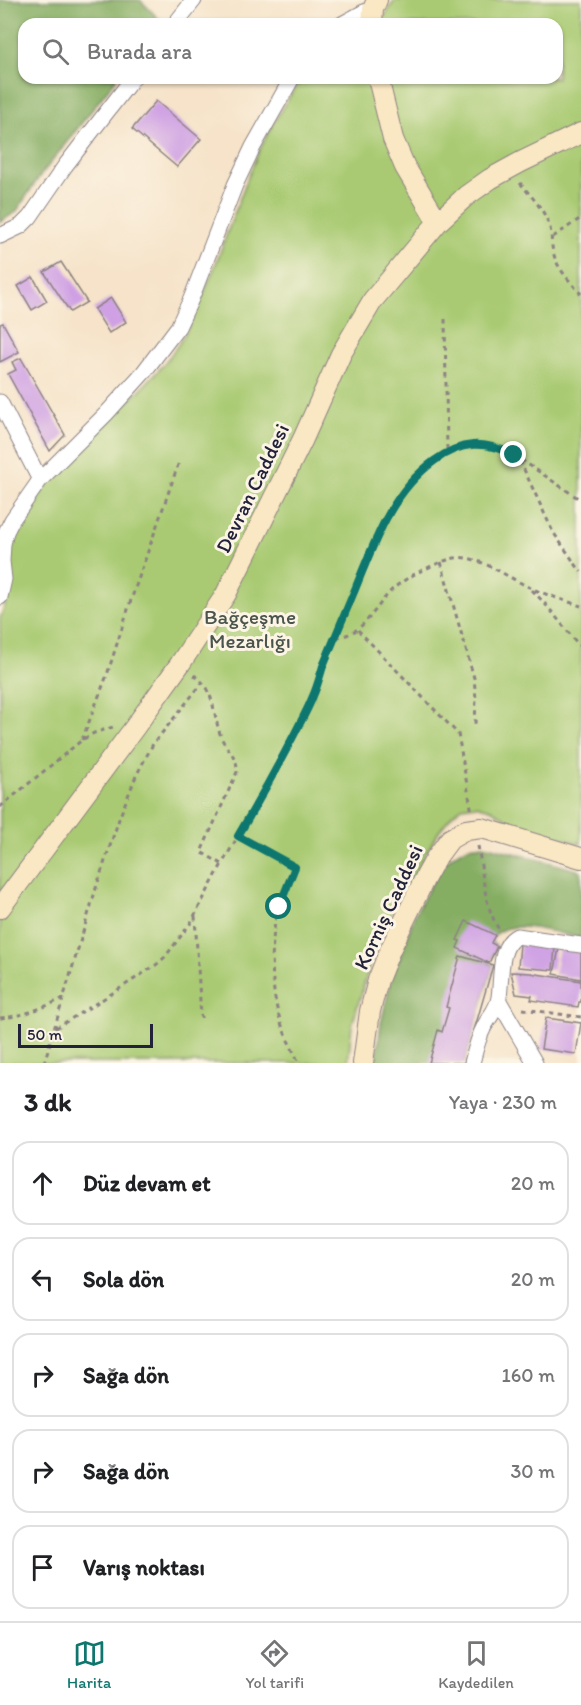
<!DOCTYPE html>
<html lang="tr">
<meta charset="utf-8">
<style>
:root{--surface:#fff;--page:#f6f6f6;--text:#202124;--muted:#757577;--line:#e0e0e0;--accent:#0f766e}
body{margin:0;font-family:Itim,sans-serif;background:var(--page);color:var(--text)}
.scale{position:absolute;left:18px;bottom:15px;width:135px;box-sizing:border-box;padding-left:6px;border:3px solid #22223b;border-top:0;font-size:16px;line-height:21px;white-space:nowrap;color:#22223b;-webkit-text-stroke:4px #fcf5e5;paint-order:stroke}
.stop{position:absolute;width:18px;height:18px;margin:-14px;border:4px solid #0f766e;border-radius:50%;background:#fff}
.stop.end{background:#0f766e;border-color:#fff;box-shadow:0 2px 6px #0008}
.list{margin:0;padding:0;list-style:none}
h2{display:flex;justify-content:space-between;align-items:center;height:78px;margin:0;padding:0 24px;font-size:26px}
h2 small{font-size:20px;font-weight:400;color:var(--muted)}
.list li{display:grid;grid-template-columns:39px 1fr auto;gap:18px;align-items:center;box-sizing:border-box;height:84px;margin:0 12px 12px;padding:0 12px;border:2px solid var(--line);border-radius:18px}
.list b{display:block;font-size:22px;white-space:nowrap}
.list em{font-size:20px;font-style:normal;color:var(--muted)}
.icon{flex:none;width:33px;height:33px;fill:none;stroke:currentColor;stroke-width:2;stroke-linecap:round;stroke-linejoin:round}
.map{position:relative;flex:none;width:581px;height:1063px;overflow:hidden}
.search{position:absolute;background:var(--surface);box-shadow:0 2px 4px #0004;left:18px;right:18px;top:18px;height:66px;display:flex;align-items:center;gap:15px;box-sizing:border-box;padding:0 21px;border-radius:18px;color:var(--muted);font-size:22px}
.sheet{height:558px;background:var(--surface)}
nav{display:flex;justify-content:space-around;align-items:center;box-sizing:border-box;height:84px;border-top:2px solid var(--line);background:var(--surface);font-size:16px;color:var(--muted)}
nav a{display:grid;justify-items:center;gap:3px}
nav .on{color:var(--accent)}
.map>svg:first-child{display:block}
</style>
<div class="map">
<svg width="581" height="1063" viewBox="0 0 581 1063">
<rect width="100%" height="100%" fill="#fcf5e5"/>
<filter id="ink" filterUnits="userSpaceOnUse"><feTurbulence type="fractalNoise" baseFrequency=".0167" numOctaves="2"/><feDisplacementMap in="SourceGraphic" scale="12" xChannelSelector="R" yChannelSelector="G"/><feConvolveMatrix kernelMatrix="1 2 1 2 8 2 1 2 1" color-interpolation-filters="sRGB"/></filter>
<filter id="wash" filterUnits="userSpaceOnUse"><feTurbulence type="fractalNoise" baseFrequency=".008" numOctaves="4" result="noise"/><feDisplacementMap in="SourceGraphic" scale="24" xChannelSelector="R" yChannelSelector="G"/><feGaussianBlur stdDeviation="1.35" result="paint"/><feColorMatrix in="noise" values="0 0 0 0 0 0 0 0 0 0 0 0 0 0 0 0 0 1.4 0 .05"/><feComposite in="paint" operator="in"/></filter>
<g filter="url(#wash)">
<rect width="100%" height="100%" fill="#f6e3c9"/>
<path fill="#a9ca72" stroke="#667656" stroke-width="1.5" d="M395,0H581V844L510,821L491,809L476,805L462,807L453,814L439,831L379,934L352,1025L348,1063H0V618C5,607 9,595 10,583C11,564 5,547 15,530C40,485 87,443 123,407C149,381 175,356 191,322C216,272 231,217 253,165C265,136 284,104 302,78H557V24H367L384,17Z"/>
<path fill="#86ae64" stroke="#546850" stroke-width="1.5" d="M0,0H140L162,22L160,24H24V78H117L37,180L16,212L0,222Z
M484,845L581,871V938C560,934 530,924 509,928C500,929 494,935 491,942L497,946L489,963L493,965L464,1063H376L381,1023L391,981L415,914L442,865L455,854L468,847Z"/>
<g id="blocks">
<path fill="#cfa1e4" d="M156,101L201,139L177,167L132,129Z
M61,262L87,302L70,312L44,272Z
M33,277L47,301L32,310L18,286Z
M111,298L126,322L109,333L94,309Z
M3,323L19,352L0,362V324Z
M21,358L65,435L50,451L8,374L16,370L12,362Z
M466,921L495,935L491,943L497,946L489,963L457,948L460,941L457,940Z
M520,944L555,947L553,970L518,967Z
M559,948L581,952V979L554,974Z
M460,956L493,965L478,1017L464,1063H429L438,1030L442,1032L449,1008L446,1007Z
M511,972L530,973L581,981V1002H579L578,1007L531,1000L532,996L516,994Z
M546,1018L581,1023L576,1054L541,1049Z"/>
</g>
</g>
<g filter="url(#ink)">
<use href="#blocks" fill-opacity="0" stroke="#8c8282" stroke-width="1.5"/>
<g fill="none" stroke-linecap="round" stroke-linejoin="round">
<defs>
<path id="minor" d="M175,24L194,0
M342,24L364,12L373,9
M0,236L21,226L30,217L65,166L133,78
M0,402L40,480
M0,597L4,579L2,561L3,544L6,532L12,520L40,480L106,414L143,373L178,327L191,299L235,185L253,147L292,78
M499,1001L535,1063
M472,1063C475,1051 478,1038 484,1027C489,1017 498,1008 499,997C502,979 498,945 517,936L581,945"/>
<path id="secondary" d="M372,24L373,9L377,0
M378,78L393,139L405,167L438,222
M0,908L135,727L180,664L226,594L303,439L341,354L373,300L438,222L466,196L490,179L521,162L581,133
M363,1063L370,1011L378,980L390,950L425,878L436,858L450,839L466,830L482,828L581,858"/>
</defs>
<use href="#minor" stroke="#8c8282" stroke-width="17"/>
<use href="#secondary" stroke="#8c8282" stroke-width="22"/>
<path stroke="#8c8282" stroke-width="3" stroke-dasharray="4.5 4.5" stroke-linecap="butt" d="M520,183C530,195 542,207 548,222C553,233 550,244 554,255C558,270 571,282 581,294
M553,237L581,218
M445,319L447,452
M520,461L553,532L581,572
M441,562L474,678L476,699L475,724
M532,590L548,607L581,648
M358,630L458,734L472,813
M336,637C364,636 376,604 394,588C406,578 420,571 434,565C444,561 455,556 466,558C486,561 509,578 529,587C545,595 564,600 581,606
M194,675C199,679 203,682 207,688C215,704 215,723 222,739C228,752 238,756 237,772L201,852L222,864L275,772L312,698L324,666L383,525L403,491L417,475L443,454L454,448L466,445L490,446L501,449L514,455L581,500
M82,740L107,675L131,600L179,462
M0,807L82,740L94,733L113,727
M238,837L295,867C290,879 283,892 279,905C270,933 270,988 279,1016C283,1032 292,1048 299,1063
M478,846C483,874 484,907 500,931
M195,916L201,1018
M523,1009L581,1017
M0,1018C24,1016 42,1008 64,998
M56,1028L116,991L156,965L165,957L190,924L222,864
M44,1063L97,885L120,816L136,776L153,744L203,682"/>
<use href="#minor" stroke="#fff" stroke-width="15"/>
<use href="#secondary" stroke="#fae7c3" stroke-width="20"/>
</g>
</g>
<g fill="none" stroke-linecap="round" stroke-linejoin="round" filter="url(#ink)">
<path stroke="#0f766e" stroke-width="8" d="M279,907L295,867L238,836C258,802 277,768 295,733C301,721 308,709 313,696C317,687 320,676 323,666C334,640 345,613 356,587C375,540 392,492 434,461C461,441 484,440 514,455"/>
</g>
<g text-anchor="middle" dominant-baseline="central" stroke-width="6" stroke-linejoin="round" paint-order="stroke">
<g font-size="21" fill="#22223b" stroke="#fcf5e5">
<text transform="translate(252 488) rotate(-64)">Devran Caddesi</text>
<text transform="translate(388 907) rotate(-65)">Korniş Caddesi</text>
</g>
<g font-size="21" fill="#4a544c" stroke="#fcf5e5">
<text x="250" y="616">Bağçeşme<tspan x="250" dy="24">Mezarlığı</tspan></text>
</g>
</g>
</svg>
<div class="scale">50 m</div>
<div class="stop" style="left:279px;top:907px"></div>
<div class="stop end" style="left:514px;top:455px"></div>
<div class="search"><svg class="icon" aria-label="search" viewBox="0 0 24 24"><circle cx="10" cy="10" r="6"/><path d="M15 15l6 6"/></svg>Burada ara</div>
</div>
<section class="sheet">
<h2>3 dk<small>Yaya · 230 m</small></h2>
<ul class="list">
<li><svg class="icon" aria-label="ahead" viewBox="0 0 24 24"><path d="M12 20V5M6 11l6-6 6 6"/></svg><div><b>Düz devam et</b></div><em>20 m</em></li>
<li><svg class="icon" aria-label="left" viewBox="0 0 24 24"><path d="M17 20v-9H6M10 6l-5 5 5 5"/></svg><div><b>Sola dön</b></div><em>20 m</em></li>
<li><svg class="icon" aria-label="right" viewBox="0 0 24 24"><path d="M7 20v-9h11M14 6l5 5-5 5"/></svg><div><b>Sağa dön</b></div><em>160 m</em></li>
<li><svg class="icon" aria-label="right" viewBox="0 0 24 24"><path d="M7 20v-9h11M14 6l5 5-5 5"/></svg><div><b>Sağa dön</b></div><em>30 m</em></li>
<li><svg class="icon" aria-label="arrive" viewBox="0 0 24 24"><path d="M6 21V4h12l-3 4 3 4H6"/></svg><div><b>Varış noktası</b></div></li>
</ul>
</section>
<nav>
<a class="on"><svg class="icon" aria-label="map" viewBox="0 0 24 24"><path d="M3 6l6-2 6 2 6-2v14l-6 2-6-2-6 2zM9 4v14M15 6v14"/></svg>Harita</a>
<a><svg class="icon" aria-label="directions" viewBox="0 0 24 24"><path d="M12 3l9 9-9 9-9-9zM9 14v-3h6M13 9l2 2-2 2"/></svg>Yol tarifi</a>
<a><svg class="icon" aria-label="saved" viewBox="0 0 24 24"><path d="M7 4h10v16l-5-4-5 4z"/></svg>Kaydedilen</a>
</nav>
